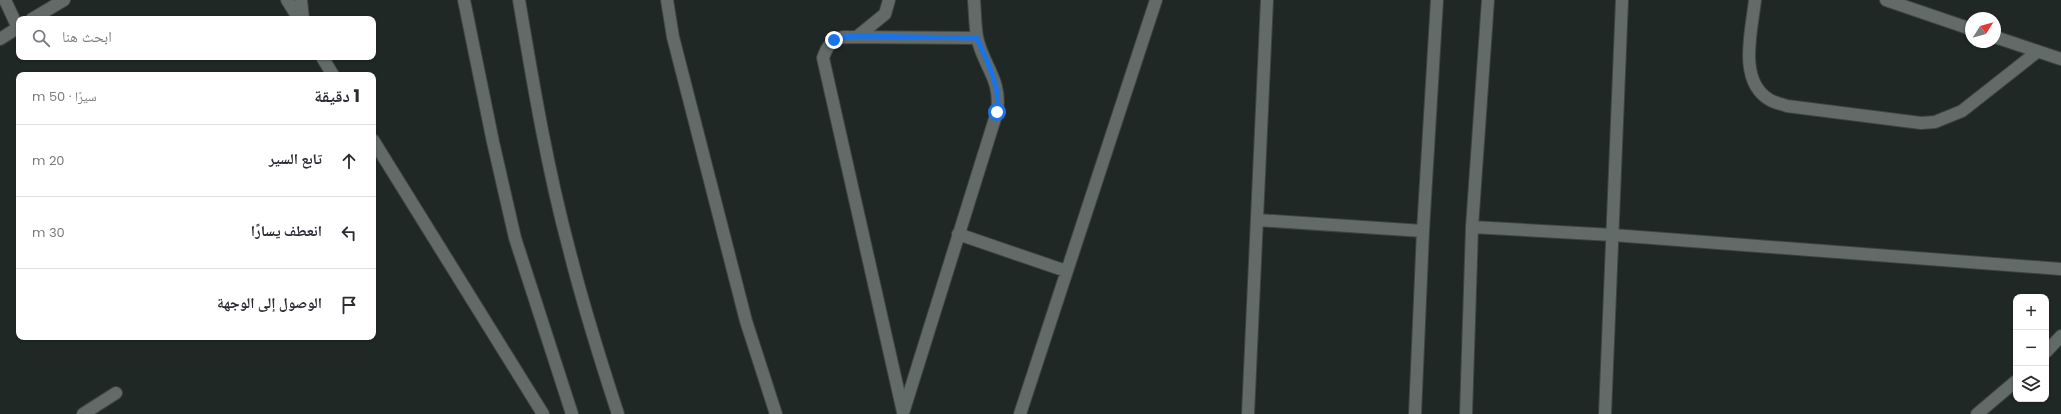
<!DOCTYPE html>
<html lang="ar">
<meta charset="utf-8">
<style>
:root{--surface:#fff;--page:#f7f7f7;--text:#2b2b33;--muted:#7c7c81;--line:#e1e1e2}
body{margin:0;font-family:Poppins,"Noto Naskh Arabic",sans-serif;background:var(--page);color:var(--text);direction:rtl}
.controls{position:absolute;right:12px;bottom:12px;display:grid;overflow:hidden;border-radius:8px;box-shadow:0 1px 3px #0004}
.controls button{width:36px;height:36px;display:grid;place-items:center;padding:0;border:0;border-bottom:1px solid var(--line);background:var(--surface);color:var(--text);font:20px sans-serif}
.compass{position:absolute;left:1965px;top:12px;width:36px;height:36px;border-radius:50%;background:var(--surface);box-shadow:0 1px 3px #0004;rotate:53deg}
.stop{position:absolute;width:12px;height:12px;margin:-9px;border:3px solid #1a73e8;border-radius:50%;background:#fff}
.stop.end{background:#1a73e8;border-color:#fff;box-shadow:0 1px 4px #0008}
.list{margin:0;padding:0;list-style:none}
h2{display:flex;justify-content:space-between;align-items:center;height:52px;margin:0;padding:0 16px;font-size:17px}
h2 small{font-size:13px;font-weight:400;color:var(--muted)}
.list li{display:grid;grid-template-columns:26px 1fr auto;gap:12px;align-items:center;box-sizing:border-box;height:72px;padding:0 16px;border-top:1px solid var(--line)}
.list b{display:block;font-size:15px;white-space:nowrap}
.list em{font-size:13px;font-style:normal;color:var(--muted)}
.icon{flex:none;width:22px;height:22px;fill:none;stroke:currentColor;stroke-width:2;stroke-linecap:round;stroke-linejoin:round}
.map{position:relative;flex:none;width:2061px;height:414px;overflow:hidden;direction:ltr}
.search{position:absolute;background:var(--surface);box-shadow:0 1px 3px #0004;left:16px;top:16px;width:360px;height:44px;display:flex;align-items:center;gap:10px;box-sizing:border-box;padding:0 14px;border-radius:8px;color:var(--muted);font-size:15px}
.panel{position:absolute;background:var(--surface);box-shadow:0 1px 3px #0004;left:16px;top:72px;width:360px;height:268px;border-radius:8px;direction:rtl}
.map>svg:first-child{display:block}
</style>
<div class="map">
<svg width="2061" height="414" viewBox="0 0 2061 414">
<rect width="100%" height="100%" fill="#202825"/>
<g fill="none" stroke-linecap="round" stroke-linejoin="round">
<defs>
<path id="minor" d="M5,0L18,28
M287,0L299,19
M301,0L303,19
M464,0L493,142L515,238L572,414
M519,0C533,83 547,167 569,249C583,305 600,359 618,414
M667,0L673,37L746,321L776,414
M1755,0C1752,30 1737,81 1770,100C1775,103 1782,104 1787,106L1921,123L1935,122L1962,111L2037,52
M1886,0L1971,29
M32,19L64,0
M858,36L885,14L889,0
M1995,37L2061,59
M0,39L19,27
M322,57L333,75
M373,140L543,414
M1257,220L1423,231
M1472,227L1613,235L2061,269
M958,234L1066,271
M2046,352L2061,336
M904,410L997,112C1002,79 983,66 977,37C975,25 975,12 974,0
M903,412L823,58C827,46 831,41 843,37L977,38
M83,414L116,393
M1020,414L1156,0
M1248,414L1267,0
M1415,414L1423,231L1437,0
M1466,414L1472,227L1488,0
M1605,414L1622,0
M1977,414L2016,381"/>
</defs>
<use href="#minor" stroke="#3e4442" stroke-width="14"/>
<use href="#minor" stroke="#636b68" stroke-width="12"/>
</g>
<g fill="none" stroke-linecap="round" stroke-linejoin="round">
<path stroke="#1a73e8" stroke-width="5" d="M834,40L843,37L858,36L977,38C987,62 1001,86 997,112"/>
</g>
</svg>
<div class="controls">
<button>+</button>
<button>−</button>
<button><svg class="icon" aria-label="layers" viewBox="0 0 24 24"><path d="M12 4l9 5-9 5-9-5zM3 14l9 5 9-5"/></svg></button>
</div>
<svg class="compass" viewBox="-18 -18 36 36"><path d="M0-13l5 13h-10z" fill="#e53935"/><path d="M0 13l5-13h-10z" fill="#7c7c81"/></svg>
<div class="stop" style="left:997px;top:112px"></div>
<div class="stop end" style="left:834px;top:40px"></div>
<div class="search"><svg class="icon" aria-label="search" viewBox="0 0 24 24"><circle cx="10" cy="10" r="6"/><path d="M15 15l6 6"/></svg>ابحث هنا</div>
<section class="panel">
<h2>1 دقيقة<small>سيرًا · 50 m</small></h2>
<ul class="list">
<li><svg class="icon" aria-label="ahead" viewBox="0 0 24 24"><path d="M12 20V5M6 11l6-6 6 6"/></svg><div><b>تابع السير</b></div><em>20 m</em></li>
<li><svg class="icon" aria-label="left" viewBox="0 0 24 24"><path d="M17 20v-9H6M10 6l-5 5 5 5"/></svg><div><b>انعطف يسارًا</b></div><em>30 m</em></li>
<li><svg class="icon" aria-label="arrive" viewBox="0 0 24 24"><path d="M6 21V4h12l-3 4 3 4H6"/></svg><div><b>الوصول إلى الوجهة</b></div></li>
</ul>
</section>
</div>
